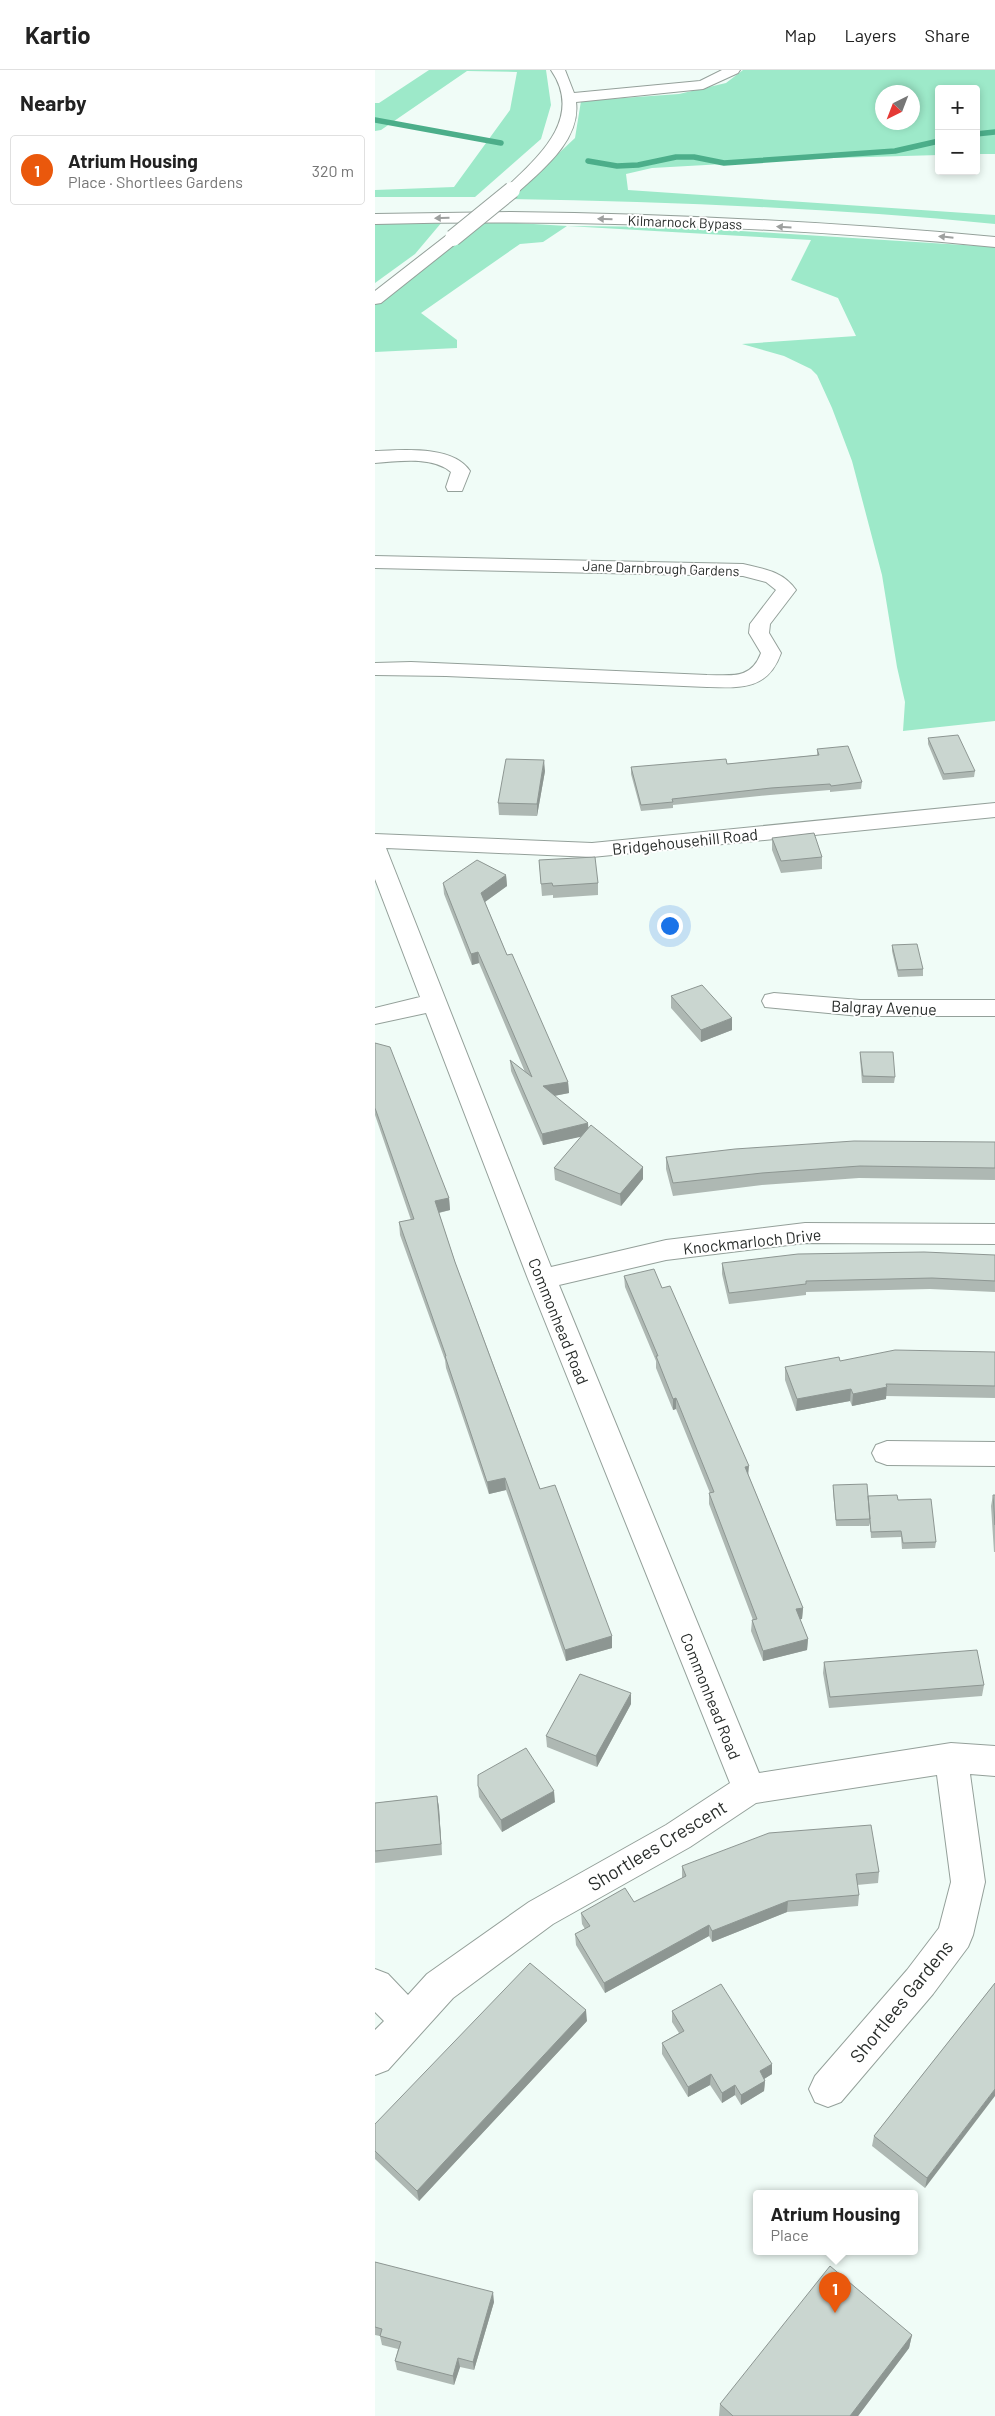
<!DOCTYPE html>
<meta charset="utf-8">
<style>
:root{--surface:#fff;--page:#f2f2f2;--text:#222;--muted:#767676;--line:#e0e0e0;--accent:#ea580c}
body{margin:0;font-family:Barlow,sans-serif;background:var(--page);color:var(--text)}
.controls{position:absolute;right:15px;top:15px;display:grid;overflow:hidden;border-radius:5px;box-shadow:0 2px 8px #0003}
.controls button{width:45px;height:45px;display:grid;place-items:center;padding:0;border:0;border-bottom:1px solid var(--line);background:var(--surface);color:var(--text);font:25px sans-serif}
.compass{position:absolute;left:500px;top:15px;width:45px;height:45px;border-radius:50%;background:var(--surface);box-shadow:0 2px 8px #0003;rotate:222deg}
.you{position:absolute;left:294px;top:855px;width:18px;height:18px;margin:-12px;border:4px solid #fff;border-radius:50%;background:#1a73e8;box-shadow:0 0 0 8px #1a73e833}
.badge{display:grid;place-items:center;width:32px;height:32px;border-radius:50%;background:var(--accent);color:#fff;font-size:16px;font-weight:700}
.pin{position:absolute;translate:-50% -41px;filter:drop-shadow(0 1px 2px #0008)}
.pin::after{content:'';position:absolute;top:26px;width:18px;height:15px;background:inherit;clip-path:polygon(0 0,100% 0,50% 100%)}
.popup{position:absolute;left:378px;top:2120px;width:165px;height:65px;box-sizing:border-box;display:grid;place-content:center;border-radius:5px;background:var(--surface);filter:drop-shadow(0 1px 4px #0005);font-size:16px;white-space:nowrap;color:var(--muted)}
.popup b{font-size:19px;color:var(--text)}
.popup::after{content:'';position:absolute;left:50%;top:100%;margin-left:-10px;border:10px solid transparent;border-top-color:var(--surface)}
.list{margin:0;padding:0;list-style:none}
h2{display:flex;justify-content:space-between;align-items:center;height:65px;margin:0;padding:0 20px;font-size:21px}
h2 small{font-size:16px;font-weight:400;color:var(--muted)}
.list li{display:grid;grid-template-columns:32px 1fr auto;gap:15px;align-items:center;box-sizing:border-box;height:70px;margin:0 10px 10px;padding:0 10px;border:1px solid var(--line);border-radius:5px}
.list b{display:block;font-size:19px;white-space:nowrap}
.list p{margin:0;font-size:16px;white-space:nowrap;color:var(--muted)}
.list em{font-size:16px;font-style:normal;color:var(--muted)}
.map{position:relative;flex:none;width:620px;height:2346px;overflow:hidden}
header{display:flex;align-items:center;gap:30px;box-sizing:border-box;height:70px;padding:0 25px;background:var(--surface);border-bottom:1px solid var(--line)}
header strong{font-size:24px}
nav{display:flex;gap:28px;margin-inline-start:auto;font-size:18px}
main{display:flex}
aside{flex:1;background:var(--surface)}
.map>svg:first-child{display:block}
</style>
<header>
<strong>Kartio</strong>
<nav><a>Map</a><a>Layers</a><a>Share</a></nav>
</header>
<main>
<aside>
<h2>Nearby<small></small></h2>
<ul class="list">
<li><span class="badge">1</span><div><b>Atrium Housing</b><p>Place · Shortlees Gardens</p></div><em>320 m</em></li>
</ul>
</aside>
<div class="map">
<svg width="620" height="2346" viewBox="0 0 620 2346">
<rect width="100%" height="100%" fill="#f0fcf7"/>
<path fill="#9de9c9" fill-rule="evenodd" d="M54,0H171L176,35L166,69L100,127H0V120L79,117L135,40L142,2L92,1L6,60L0,61V33H4Z
M368,0H620V84H601V19H564V85L459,88L277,98L251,104L253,120L620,145V154C459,138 297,132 135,129L200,68L206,31L304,24L351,13ZM508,22H538V52H508Z
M109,151L192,156L304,157L620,177V651L528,661L530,632L522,597L507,505L477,391L457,338L442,305L436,299L409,286L367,274L481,266L463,228L416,210L436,170L192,156L168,172L145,174L46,243L82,270V278L0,282V233Z
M67,152L40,184L0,213V154Z"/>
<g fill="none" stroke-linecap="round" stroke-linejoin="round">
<path stroke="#4cae8a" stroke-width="5.5" d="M0,50L126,73
M601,64L620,62
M213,91L242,96L263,95L301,87H319L349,93L520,81L564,71"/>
<defs>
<path id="minor" d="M176,0H190L199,23L325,11L347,0H365L363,3L328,19L201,32C206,70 167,100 142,123H132L129,120L132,117C164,86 209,48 176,0Z
M78,163L84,165L86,168L84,171L6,233L0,234V221L72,165Z
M0,381C27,380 78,375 95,401L87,421H73L71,417L76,402C58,386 23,391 0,393Z
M0,486L368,494C389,499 408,501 421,520L395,554L394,563L406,583C393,620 366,618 332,617L71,606L0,605V593L36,592L332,605C356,605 376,610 386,583L374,563L375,554L401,520L391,512L368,506L0,498Z
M620,733V747L217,787L11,778L176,1197L291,1170L430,1153L620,1154V1174L430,1173L291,1190L184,1215L384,1703L576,1673L620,1676V1706L595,1704L610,1812L598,1865L593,1877L558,1924L466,2032L453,2037L440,2032L434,2019L440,2006L532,1900L564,1858L576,1812L562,1705L381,1733L315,1777L178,1854L78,1928L13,2000L0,2005V1960L9,1951L0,1942V1899L13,1904L33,1925L52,1904L154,1832L291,1755L355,1713L153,1209L51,943L0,954V938L45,927L0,809V764L217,773Z
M399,923L485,930H620V946H485L390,937L387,931L390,925Z
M512,1371L620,1372V1396L512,1395L501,1391L497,1383L501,1375Z"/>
<path id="highway" d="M136,142C298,144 459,152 620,167V177C414,157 207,149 0,154V144Z"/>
</defs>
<use href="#minor" stroke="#94a09a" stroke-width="2"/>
<use href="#highway" stroke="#94a09a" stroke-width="2"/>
<use href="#minor" fill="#fff" fill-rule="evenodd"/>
<use href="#highway" fill="#fff" fill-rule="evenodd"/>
<defs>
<path id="minor-bridge" d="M78,168L137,120"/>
</defs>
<use href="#minor-bridge" stroke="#94a09a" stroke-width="18" stroke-linecap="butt"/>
<use href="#minor-bridge" stroke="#fff" stroke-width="16"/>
</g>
<path fill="#aeb8b3" d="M553,668L600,701L599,707L568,710L553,674Z
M442,679L487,712L486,719L455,722V720L395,725L298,735V738L266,741L256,704V697L352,694L442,685Z
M170,701L162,746L124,745L123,733Z
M397,768L447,787V799L406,803L397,780Z
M164,790L223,813V825L178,828V825L167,826Z
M131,805L132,816L110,832L132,885L193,1012L194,1023L179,1026L214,1058L268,1097V1109L246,1136L180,1110L179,1098L207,1066L168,1075L136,1001L135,990L150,1002L104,893L97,895L69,824L68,813Z
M517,875L548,899V906L523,907L517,881Z
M296,926L357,960L326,972L296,938Z
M0,973L74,1128L75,1140L64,1143L80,1192L165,1419L237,1566V1578L191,1591L131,1420L114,1424L71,1298L70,1290L25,1165L24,1152L36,1150L0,1045Z
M485,982L520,1007L519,1013H487L485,988Z
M620,1072V1110L484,1108L387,1115L298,1126L291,1099V1087Z
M620,1185V1222L555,1219L431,1222V1225L354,1234L347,1204V1193Z
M249,1206L287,1218L373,1404L428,1538L427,1549H425L433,1569L432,1580L388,1591L376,1561L377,1550H378L334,1434V1423H335L301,1339L298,1340L281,1298V1291L250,1217Z
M620,1282V1328L511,1326V1329L477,1336L475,1331L421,1341L410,1310V1297L465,1291Z
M458,1415L493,1430H523L561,1472L560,1478L527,1479L526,1467L496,1468L495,1453L494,1456H461L458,1421Z
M618,1425H620V1482H619L616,1436Z
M449,1592L609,1615L607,1626L454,1638L448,1603Z
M256,1634L222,1697L172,1677L171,1666Z
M103,1716L180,1732L127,1762L104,1727Z
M62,1726L64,1738L67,1785L0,1793V1733Z
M307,1796L504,1802L503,1813L482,1815L484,1825L483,1836L412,1842L337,1872L334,1866L230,1923L201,1875L200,1864L210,1859L207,1854L206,1843L259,1832L307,1808Z
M620,1913L550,2118L497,2076L499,2066Z
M297,1941L397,2004L389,2009L390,2011L389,2021L366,2035L360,2025L347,2033L335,2015L313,2027L287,1984V1973L304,1963L297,1952Z
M212,1951L44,2131L0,2089V2054Z
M0,2192L119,2232L99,2300L85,2297L79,2315L22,2300L20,2291L23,2279L7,2275L5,2266L0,2265Z
M537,2265L534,2278L483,2346H344L345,2334Z"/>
<path fill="#8d9692" d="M169,690L170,701L162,746V734Z
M131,805L132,816L107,834L106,823Z
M103,882L104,893L97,895L96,884Z
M357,948V960L326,972V960Z
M193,1012L194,1023L168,1028V1016Z
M213,1053L214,1065L168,1075L167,1064Z
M268,1097V1109L246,1136L245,1124Z
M74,1128L75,1140L62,1143L60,1131Z
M512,1317L511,1329L477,1336L478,1324Z
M476,1319L475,1331L421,1341L422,1329Z
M301,1328V1339L298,1340V1329Z
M374,1396L373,1407L370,1397Z
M130,1408L131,1420L114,1424L112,1412Z
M428,1538L427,1549L420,1550L421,1539Z
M237,1566V1578L191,1591L190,1580Z
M433,1569L432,1580L388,1591V1581Z
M256,1623V1634L222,1697L221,1686Z
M179,1721L180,1732L127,1762L126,1750Z
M62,1726L64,1738L67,1785L66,1774Z
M413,1831L412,1842L337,1872V1861Z
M334,1855V1866L230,1923L229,1913Z
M211,1940L212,1951L44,2131L42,2121Z
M397,1994V2004L384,2012L385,2001Z
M336,2004L335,2015L313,2027V2017Z
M390,2011L389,2021L366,2035V2025Z
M360,2015V2025L347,2033V2023Z
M620,2019V2026L550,2118L552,2108Z
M118,2222L119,2232L99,2300L98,2292Z
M537,2265L534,2278L483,2346H475Z
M83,2288L85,2297L79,2315L78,2306Z"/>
<path fill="#cad6d0" stroke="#8d9692" d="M583,665L600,701L569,704L553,668Z
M473,676L487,712L456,716L455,714L396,718L297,729L298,732L266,735L256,697L351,689L352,694L444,685L442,679Z
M131,689L169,690L162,734L123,733Z
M439,763L447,787L406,791L397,768Z
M220,787L223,813L178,816L177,813L166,814L164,790Z
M102,790L131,805L106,823L132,885L137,884L193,1012L168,1016L213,1053L167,1064L135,990L157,1007L103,882L96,884L68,813Z
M542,874L548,899L523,900L517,875Z
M327,915L357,948L326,960L296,926Z
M0,973L15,977L74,1128L60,1131L80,1192L120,1300L165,1419L180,1415L237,1566L190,1580L130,1408L112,1412L70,1286H71L24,1152L39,1149L0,1038Z
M485,982H518L520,1007L488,1006Z
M216,1055L268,1097L245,1124L179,1098Z
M479,1071L620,1072V1098L485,1096L387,1103L298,1113L291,1087L360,1079Z
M549,1182L620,1185V1211L557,1208L431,1211V1214L354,1223L347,1193L423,1184Z
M279,1199L287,1218L295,1216L374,1396L370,1397L428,1538L421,1539L433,1569L388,1581L377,1550L382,1549L334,1423L339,1422L301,1328L298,1329L281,1286H283L249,1206Z
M520,1280L620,1282V1316L511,1314L512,1317L478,1324L476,1319L422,1329L410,1297L464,1287L465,1291Z
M492,1414L495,1449L461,1450L458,1415Z
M522,1425L523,1430L556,1429L561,1472L528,1473L526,1461L496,1462L493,1426Z
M618,1425H620V1455Z
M602,1580L609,1615L455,1627L449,1592Z
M205,1604L256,1623L221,1686L171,1666Z
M151,1678L179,1721L126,1750L103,1716V1705Z
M62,1726L66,1774L0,1781V1733Z
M496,1755L504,1802L481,1804L484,1825L413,1831L337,1861L334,1855L229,1913L200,1864L215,1856L206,1843L250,1818L259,1832L311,1806L307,1796L394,1763Z
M155,1893L211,1940L42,2121L0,2081V2054Z
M620,1913V2019L552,2108L499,2066Z
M346,1914L397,1994L385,2001L390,2011L366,2025L360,2015L347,2023L336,2004L313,2017L287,1973L309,1961L297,1941Z
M0,2192L118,2222L98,2292L83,2288L78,2306L20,2291L26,2272L5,2266L7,2259L0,2257Z
M455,2196L537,2265L475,2346H358L345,2334Z"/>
<defs><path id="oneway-solid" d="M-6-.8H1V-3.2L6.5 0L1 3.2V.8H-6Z" transform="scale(1.25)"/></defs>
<g fill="#9ea09f">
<use href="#oneway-solid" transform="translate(67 148) rotate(179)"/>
<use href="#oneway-solid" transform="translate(230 149) rotate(-178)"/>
<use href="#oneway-solid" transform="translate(409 157) rotate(-176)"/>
<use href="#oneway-solid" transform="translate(571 167) rotate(-174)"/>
</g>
<g text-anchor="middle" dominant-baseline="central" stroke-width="4" stroke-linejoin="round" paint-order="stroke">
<g font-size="14" fill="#282c2a" stroke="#fff">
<text transform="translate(310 152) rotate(2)">Kilmarnock Bypass</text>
<text transform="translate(286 498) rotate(2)">Jane Darnbrough Gardens</text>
</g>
<g font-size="16" fill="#282c2a" stroke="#fff">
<text transform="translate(310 771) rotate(-6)">Bridgehousehill Road</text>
<text transform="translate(509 937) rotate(2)">Balgray Avenue</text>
<text transform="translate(377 1171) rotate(-6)">Knockmarloch Drive</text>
<text transform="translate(184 1251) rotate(68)">Commonhead Road</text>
<text transform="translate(336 1626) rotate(68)">Commonhead Road</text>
</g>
<g font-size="19" fill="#282c2a" stroke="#fff">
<text transform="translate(282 1775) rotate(-31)">Shortlees Crescent</text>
<text transform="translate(526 1931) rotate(-51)">Shortlees Gardens</text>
</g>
</g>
</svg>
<div class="controls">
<button>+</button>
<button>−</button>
</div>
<svg class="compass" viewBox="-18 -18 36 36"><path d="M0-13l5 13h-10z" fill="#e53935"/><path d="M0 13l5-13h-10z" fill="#767676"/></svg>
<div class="you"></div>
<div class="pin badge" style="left:460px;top:2243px">1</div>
<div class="popup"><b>Atrium Housing</b>Place</div>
</div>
</main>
